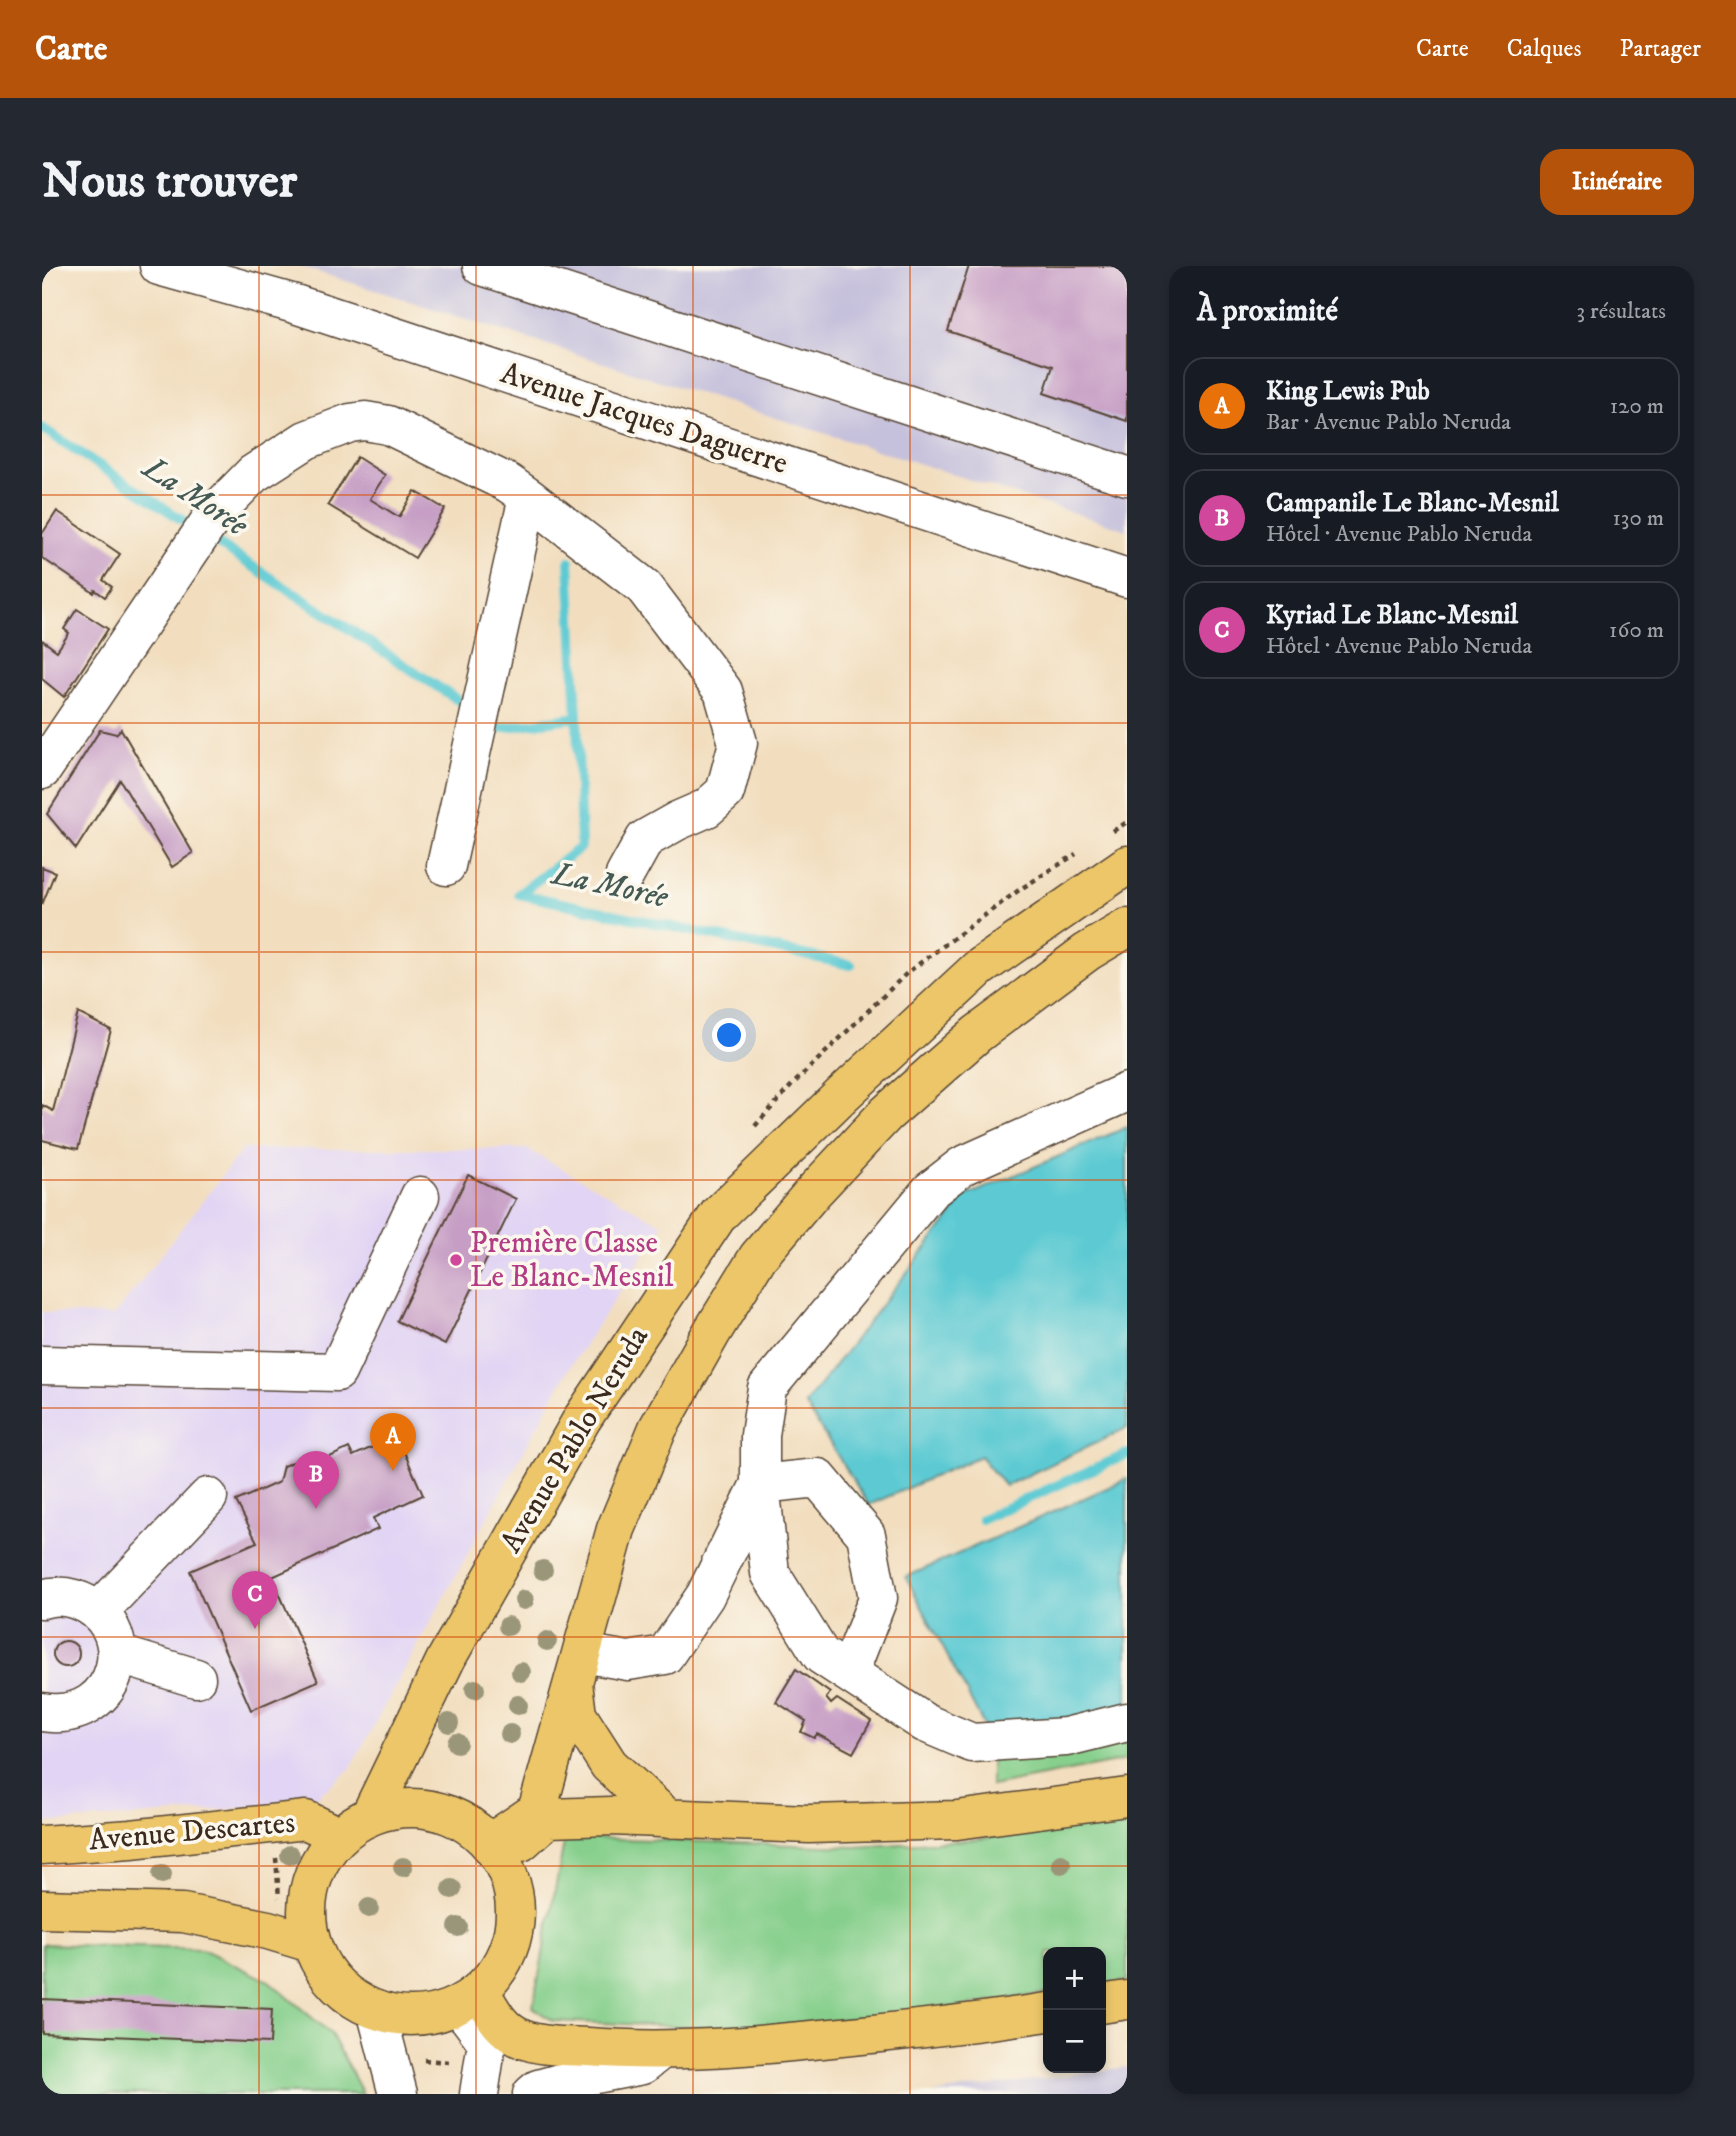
<!DOCTYPE html>
<html lang="fr">
<meta charset="utf-8">
<style>
:root{--surface:#171b24;--page:#242831;--text:#f1f3f6;--muted:#9ea1a6;--line:#363941;--accent:#b45309}
body{margin:0;font-family:"IM FELL DW Pica",serif;background:var(--page);color:var(--text)}
.controls{position:absolute;right:21px;bottom:21px;display:grid;overflow:hidden;border-radius:14px;box-shadow:0 4px 10px #0003}
.controls button{width:63px;height:63px;display:grid;place-items:center;padding:0;border:0;border-bottom:2px solid var(--line);background:var(--surface);color:var(--text);font:35px sans-serif}
.you{position:absolute;left:688px;top:770px;width:24px;height:24px;margin:-18px;border:5px solid #fff;border-radius:50%;background:#1a73e8;box-shadow:0 0 0 10px #1a73e833}
.badge{display:grid;place-items:center;width:46px;height:46px;border-radius:50%;background:var(--accent);color:#fff;font-size:23px;font-weight:700}
.pin{position:absolute;translate:-50% -58px;filter:drop-shadow(0 2px 4px #0008)}
.pin::after{content:'';position:absolute;top:37px;width:24px;height:21px;background:inherit;clip-path:polygon(0 0,100% 0,50% 100%)}
.list{margin:0;padding:0;list-style:none}
h2{display:flex;justify-content:space-between;align-items:center;height:91px;margin:0;padding:0 28px;font-size:30px}
h2 small{font-size:23px;font-weight:400;color:var(--muted)}
.list li{display:grid;grid-template-columns:46px 1fr auto;gap:21px;align-items:center;box-sizing:border-box;height:98px;margin:0 14px 14px;padding:0 14px;border:2px solid var(--line);border-radius:21px}
.list b{display:block;font-size:26px;white-space:nowrap}
.list p{margin:0;font-size:23px;white-space:nowrap;color:var(--muted)}
.list em{font-size:23px;font-style:normal;color:var(--muted)}
.map{position:relative;flex:none;width:1085px;height:1828px;overflow:hidden;border-radius:21px}
header{display:flex;align-items:center;gap:42px;box-sizing:border-box;height:98px;padding:0 35px;background:var(--accent);color:#fff}
header strong{font-size:33px}
nav{display:flex;gap:38px;margin-inline-start:auto;font-size:24px}
.intro{display:flex;align-items:center;justify-content:space-between;box-sizing:border-box;height:168px;padding:0 42px}
h1{margin:0;font-size:49px}
.button{padding:18px 32px;border-radius:21px;background:var(--accent);color:#fff;font-size:24px;font-weight:700}
main{display:flex;gap:42px;padding:0 42px}
aside{flex:1;background:var(--surface);border-radius:21px;box-shadow:0 4px 10px #0003}
.map>svg:first-child{display:block}
</style>
<header>
<strong>Carte</strong>
<nav><a>Carte</a><a>Calques</a><a>Partager</a></nav>
</header>
<div class="intro"><h1>Nous trouver</h1><a class="button">Itinéraire</a></div>
<main>
<div class="map">
<svg width="1085" height="1828" viewBox="0 0 1085 1828">
<rect width="100%" height="100%" fill="#fbf7ec"/>
<filter id="ink" filterUnits="userSpaceOnUse"><feTurbulence type="fractalNoise" baseFrequency=".0143" numOctaves="2"/><feDisplacementMap in="SourceGraphic" scale="14" xChannelSelector="R" yChannelSelector="G"/><feConvolveMatrix kernelMatrix="1 2 1 2 8 2 1 2 1" color-interpolation-filters="sRGB"/></filter>
<filter id="wash" filterUnits="userSpaceOnUse"><feTurbulence type="fractalNoise" baseFrequency=".00686" numOctaves="4" result="noise"/><feDisplacementMap in="SourceGraphic" scale="28" xChannelSelector="R" yChannelSelector="G"/><feGaussianBlur stdDeviation="1.57" result="paint"/><feColorMatrix in="noise" values="0 0 0 0 0 0 0 0 0 0 0 0 0 0 0 0 0 1.4 0 .05"/><feComposite in="paint" operator="in"/></filter>
<g filter="url(#wash)">
<rect width="100%" height="100%" fill="#f2debf"/>
<path fill="#e1d4f4" d="M201,883H485L621,959L525,1106L308,1503L268,1537L0,1557V1046L72,1050Z"/>
<path fill="#c5c0db" d="M257,0H1085V264L778,166Z
M1085,1801V1828H889Z"/>
<path fill="#86cf8c" stroke="#607c55" stroke-width="2" d="M1085,1450V1494L949,1520V1473Z
M1085,1547V1715L1059,1719V1686H1006V1727L873,1748L701,1763L510,1755L491,1741L523,1571L813,1581L938,1573Z
M0,1678L160,1683L227,1715L289,1768L321,1828H0Z"/>
<path fill="#5dcad3" stroke="#4c7a78" stroke-width="2" d="M1085,861V1162L963,1220L938,1190L827,1239L763,1138L924,930Z
M1085,1213V1450L949,1473L864,1311Z"/>
<g fill="none" stroke-linecap="round" stroke-linejoin="round">
<path stroke="#5dcad3" stroke-width="10" d="M0,162L154,263
M167,272L419,436
M527,296L535,451
M459,462L535,451L539,581L477,628L809,699
M940,1253L1085,1188"/>
</g>
<g id="blocks">
<path fill="#c69dc5" d="M927,0H1085V155L1002,127L1011,100L906,65Z
M315,191L343,209L328,233L357,251L373,225L403,243L373,292L286,239Z
M15,245L78,288L61,314L70,321L63,331L53,324L52,327L0,292V268Z
M35,343L66,363L22,431L0,413V374L15,385L27,367L22,363Z
M79,463L151,587L130,601L78,514L34,583L5,548L58,464L74,468Z
M0,601L13,606L0,639Z
M36,747L69,764L36,883L0,874V839L11,845Z
M426,909L474,933L403,1079L355,1055Z
M355,1170L381,1229L331,1252L336,1263L230,1311L276,1415L209,1444L148,1305L215,1276L194,1235L237,1216L241,1200L261,1192L273,1198L307,1182L311,1190Z
M11 1388a13 13 0 1 1 26 0a13 13 0 1 1-26 0Z
M754,1403L788,1427L784,1432L789,1438L795,1433L829,1455L811,1487L775,1468L772,1472L759,1466L764,1455L734,1436Z
M0,1733L230,1743L228,1777L0,1767Z"/>
</g>
</g>
<g filter="url(#ink)">
<use href="#blocks" fill-opacity="0" stroke="#564536" stroke-width="2"/>
<g fill="none" stroke-linecap="round" stroke-linejoin="round">
<defs>
<path id="minor" d="M117,0L253,38L1085,312
M440,0L1085,210
M486,231L602,321L681,425L696,477L683,526L665,542L635,555L603,573L583,609
M0,504L174,246L211,208L264,174L308,157L323,155L346,159L466,217L486,231L404,600
M1085,826L920,900L888,925L725,1122L718,1169V1218L728,1307L779,1389L883,1457L930,1477L1024,1471L1085,1456
M0,1099L295,1106L378,930
M0,1333C10,1330 22,1330 32,1333C103,1355 80,1459 0,1446
M56,1346L166,1231
M540,1387L586,1395L623,1389L663,1330L718,1218L776,1212L824,1269L836,1332L807,1407
M75,1388L154,1412
M417,1739L445,1776L437,1828
M334,1744L356,1828
M490,1828L496,1823L543,1810L600,1799L619,1784"/>
<path id="major" d="M531,1417L535,1449L567,1499L626,1553
M265 1646a104 104 0 1 1 208 0a104 104 0 1 1-208 0Z
M328,1550L404,1393L540,1153L677,948L801,828L937,702L1085,599
M479,1576L506,1552L569,1550L767,1558L915,1554L1085,1531
M448,1577L495,1545L574,1263L616,1162L670,1066L716,991L772,925L844,848L935,768L1045,686L1085,662
M0,1579L89,1573L264,1554L297,1570
M0,1643L141,1647L226,1664L269,1677
M438,1725C450,1745 457,1762 478,1772C498,1781 525,1780 546,1781C624,1787 702,1781 780,1773C855,1766 931,1757 1006,1746
M1059,1738L1085,1734"/>
</defs>
<use href="#minor" stroke="#564536" stroke-width="41"/>
<use href="#major" stroke="#564536" stroke-width="41"/>
<path stroke="#564536" stroke-width="4.5" stroke-dasharray="5 5" stroke-linecap="butt" d="M1071,565L1085,556
M713,860L750,819L866,706L977,624L1034,588
M234,1592L237,1632
M382,1794L408,1796"/>
<use href="#minor" stroke="#fff" stroke-width="38"/>
<use href="#major" stroke="#ecc669" stroke-width="38"/>
</g>
<g fill="#9a9679">
<circle cx="501" cy="1304" r="10"/>
<circle cx="482" cy="1334" r="10"/>
<circle cx="466" cy="1360" r="10"/>
<circle cx="505" cy="1375" r="10"/>
<circle cx="479" cy="1406" r="10"/>
<circle cx="433" cy="1423" r="10"/>
<circle cx="476" cy="1439" r="10"/>
<circle cx="407" cy="1457" r="10"/>
<circle cx="468" cy="1468" r="10"/>
<circle cx="415" cy="1477" r="10"/>
<circle cx="248" cy="1589" r="10"/>
<circle cx="1019" cy="1598" r="10"/>
<circle cx="361" cy="1601" r="10"/>
<circle cx="120" cy="1608" r="10"/>
<circle cx="410" cy="1623" r="10"/>
<circle cx="327" cy="1642" r="10"/>
<circle cx="416" cy="1661" r="10"/>
</g>
</g>
<path fill="none" stroke="#d7540e" stroke-width="2" stroke-opacity="0.55" d="M217,0V1828M434,0V1828M651,0V1828M868,0V1828M0,229H1085M0,457H1085M0,686H1085M0,914H1085M0,1142H1085M0,1371H1085M0,1600H1085"/>
<circle fill="#d1479c" stroke="#fbf7ec" stroke-width="2.5" cx="414" cy="994" r="7"/>
<g text-anchor="middle" dominant-baseline="central" stroke-width="7" stroke-linejoin="round" paint-order="stroke">
<g font-size="30" fill="#3b2a1e" stroke="#fbf7ec">
<text transform="translate(602 153) rotate(18)">Avenue Jacques Daguerre</text>
<text transform="translate(533 1174) rotate(-59)">Avenue Pablo Neruda</text>
<text transform="translate(150 1566) rotate(-5)">Avenue Descartes</text>
</g>
<g font-size="30" fill="#b23c85" stroke="#fbf7ec" text-anchor="start">
<text x="428" y="977">Première Classe<tspan x="428" dy="34">Le Blanc-Mesnil</tspan></text>
</g>
<g font-size="32" font-style="italic" fill="#455a54" stroke="#fbf7ec">
<text transform="translate(153 231) rotate(33)">La Morée</text>
<text transform="translate(568 620) rotate(12)">La Morée</text>
</g>
</g>
</svg>
<div class="controls">
<button>+</button>
<button>−</button>
</div>
<div class="you"></div>
<div class="pin badge" style="left:351px;top:1205px;background:#e8710a">A</div>
<div class="pin badge" style="left:274px;top:1243px;background:#d1479c">B</div>
<div class="pin badge" style="left:213px;top:1363px;background:#d1479c">C</div>
</div>
<aside>
<h2>À proximité<small>3 résultats</small></h2>
<ul class="list">
<li><span class="badge" style="background:#e8710a">A</span><div><b>King Lewis Pub</b><p>Bar · Avenue Pablo Neruda</p></div><em>120 m</em></li>
<li><span class="badge" style="background:#d1479c">B</span><div><b>Campanile Le Blanc-Mesnil</b><p>Hôtel · Avenue Pablo Neruda</p></div><em>130 m</em></li>
<li><span class="badge" style="background:#d1479c">C</span><div><b>Kyriad Le Blanc-Mesnil</b><p>Hôtel · Avenue Pablo Neruda</p></div><em>160 m</em></li>
</ul>
</aside>
</main>
